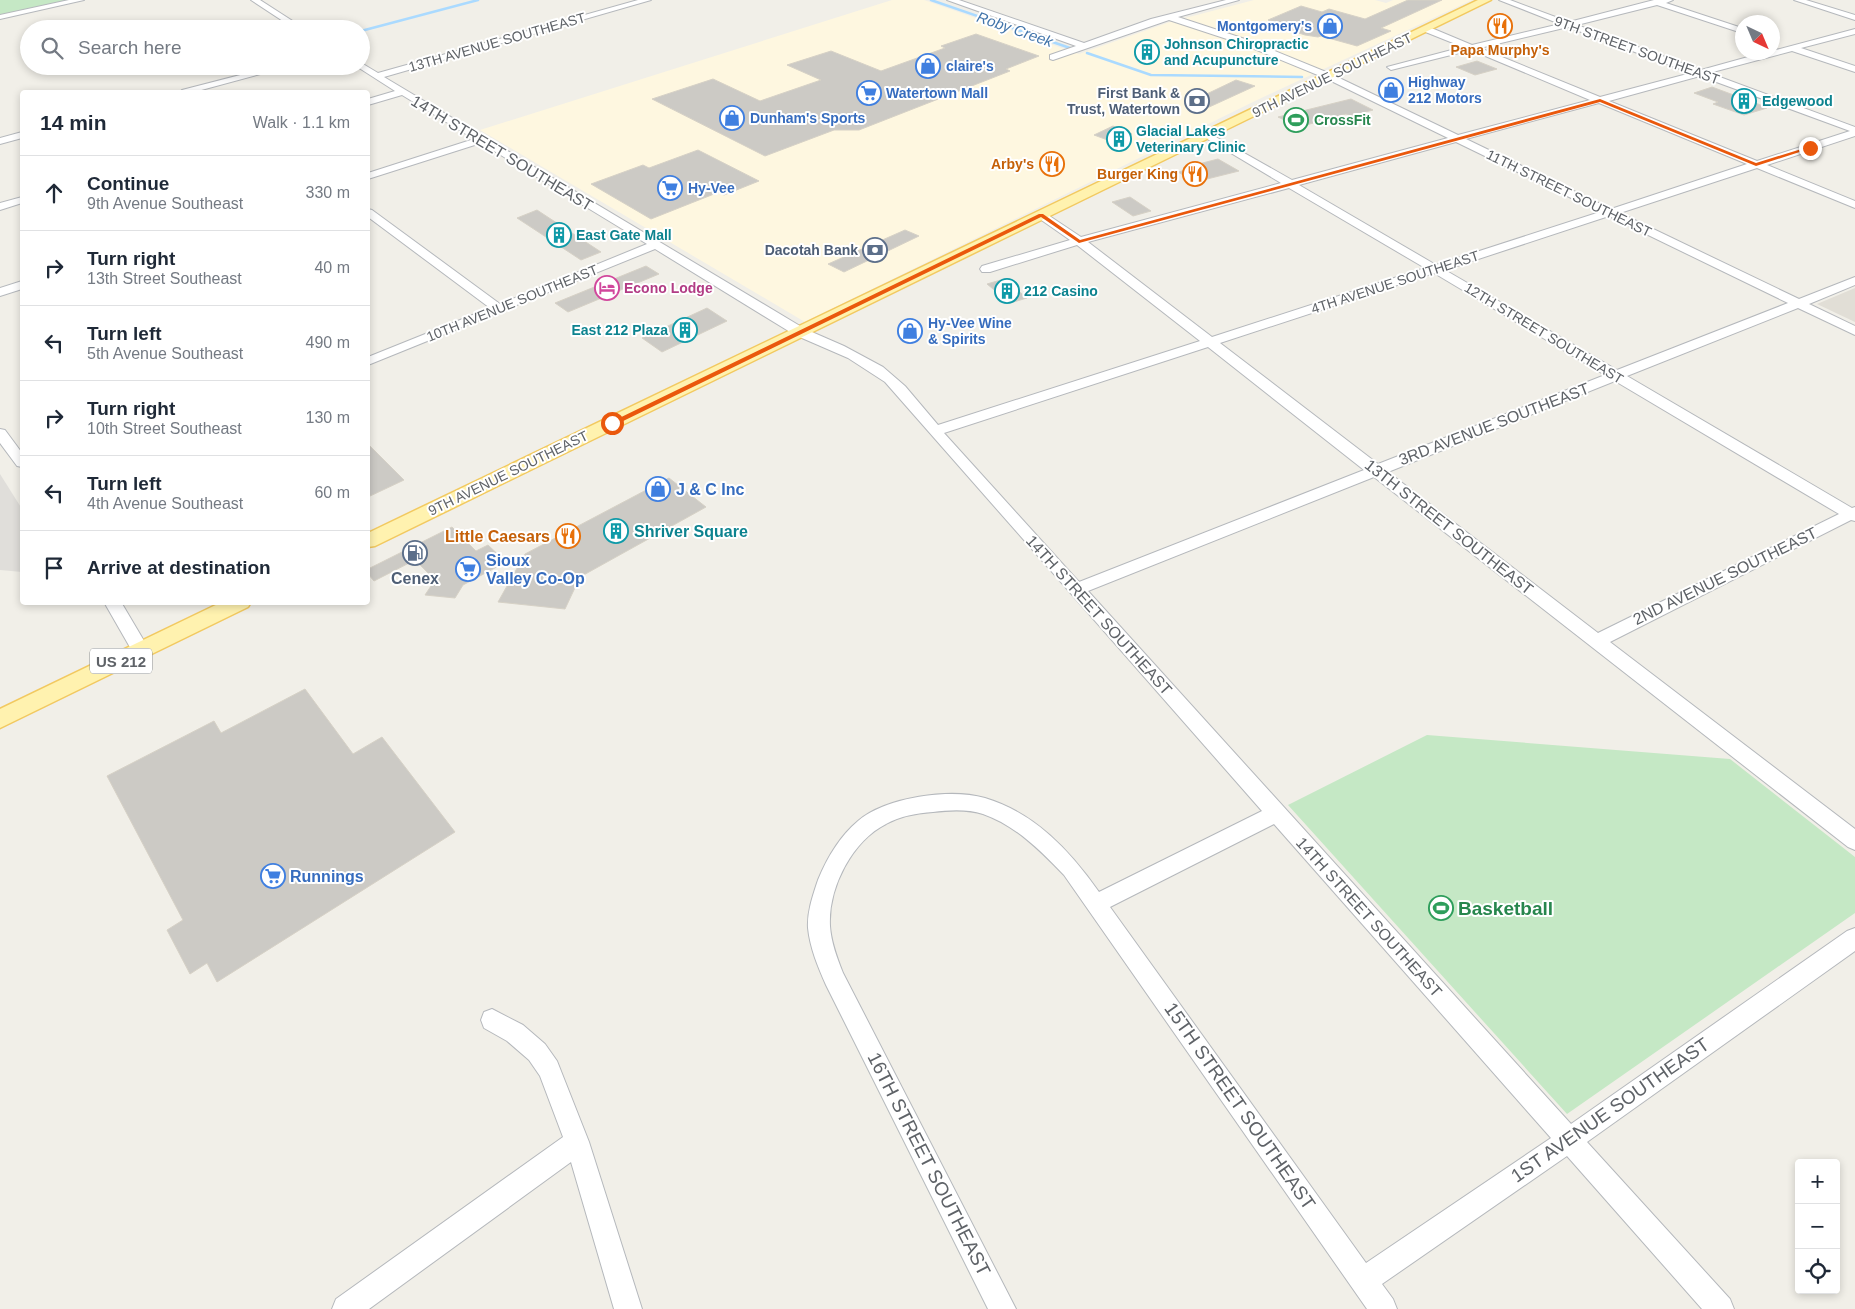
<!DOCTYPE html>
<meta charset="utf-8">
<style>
:root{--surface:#fff;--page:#f6f6f7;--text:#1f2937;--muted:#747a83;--line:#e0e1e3}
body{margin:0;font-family:Helvetica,sans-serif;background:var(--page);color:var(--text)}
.controls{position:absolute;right:15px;bottom:15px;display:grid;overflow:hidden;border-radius:5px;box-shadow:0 2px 8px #0003}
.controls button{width:45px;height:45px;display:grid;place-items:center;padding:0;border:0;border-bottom:1px solid var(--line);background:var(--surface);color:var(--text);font:25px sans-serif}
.compass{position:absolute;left:1735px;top:15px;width:45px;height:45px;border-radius:50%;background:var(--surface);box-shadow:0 2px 8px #0003;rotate:136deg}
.stop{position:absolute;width:15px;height:15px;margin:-11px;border:4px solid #ea580c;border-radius:50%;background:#fff}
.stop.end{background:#ea580c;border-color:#fff;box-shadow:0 1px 5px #0008}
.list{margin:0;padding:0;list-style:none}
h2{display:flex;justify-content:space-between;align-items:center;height:65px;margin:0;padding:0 20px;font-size:21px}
h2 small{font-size:16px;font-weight:400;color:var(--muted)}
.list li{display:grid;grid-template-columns:32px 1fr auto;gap:15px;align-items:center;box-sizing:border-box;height:75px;padding:0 20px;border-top:1px solid var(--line)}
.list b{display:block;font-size:19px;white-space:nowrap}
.list p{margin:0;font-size:16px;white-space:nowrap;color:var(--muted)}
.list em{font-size:16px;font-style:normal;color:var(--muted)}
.icon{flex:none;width:28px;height:28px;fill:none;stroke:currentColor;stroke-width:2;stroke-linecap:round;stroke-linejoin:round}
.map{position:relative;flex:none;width:1855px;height:1309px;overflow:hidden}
.search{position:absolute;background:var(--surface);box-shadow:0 2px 8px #0003;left:20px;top:20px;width:350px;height:55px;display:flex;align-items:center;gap:12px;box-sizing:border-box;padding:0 18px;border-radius:28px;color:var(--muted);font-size:19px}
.panel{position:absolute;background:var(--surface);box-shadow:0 2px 8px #0003;left:20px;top:90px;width:350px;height:515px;border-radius:5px}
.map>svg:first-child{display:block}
</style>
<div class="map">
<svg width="1855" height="1309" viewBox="0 0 1855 1309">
<rect width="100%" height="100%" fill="#f1efe8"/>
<path fill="#fef7e0" d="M892,0H924L1079,54L1170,22L1254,0H1375L1386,3L1393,0H1472L1255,101L805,322L480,130Z"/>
<path fill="#e0deda" d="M0,474L22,509V572L0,570Z"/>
<path fill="#e1ded6" d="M1855,288V322L1817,304Z"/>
<path fill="#c5e8c5" d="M0,0H72L0,15Z
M1427,735L1730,759L1855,857V913L1567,1114L1288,805Z"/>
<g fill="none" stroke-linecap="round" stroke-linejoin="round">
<path stroke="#aadaff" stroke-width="2.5" d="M931,0L1070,48
M361,31L478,0
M1087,53L1151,75L1302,77"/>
</g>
<path fill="#cccac5" stroke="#d6d1c6" d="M1408,0H1442L1381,28L1391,31L1357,46L1321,36L1318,37L1305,35L1280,27L1285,25L1268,20L1301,6L1322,12L1329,9L1365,19Z
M976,34L1039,56L1006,69L1010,71L859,130H834L765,156L652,99L713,79L760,101L821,80L787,65L831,51L881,71L945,48L941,46Z
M1477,61L1497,69L1475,75L1456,67Z
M1236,80L1255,86L1207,108L1190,102Z
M1712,87L1766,107L1767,108L1744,115L1713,104L1718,102L1694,93Z
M1351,99L1373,110L1351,116L1346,114L1299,127L1278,117Z
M1113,126L1132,134L1113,142L1094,135Z
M698,150L759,181L724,195L719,192L651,219L591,184L643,165L649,168Z
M1218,159L1239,171L1195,182L1178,172L1186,170L1183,168Z
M1130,197L1151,211L1133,216L1112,202Z
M537,210L601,252L581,260L517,218Z
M905,230L919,236L844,272L828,264Z
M646,266L659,274L568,312L555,303Z
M1004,279L1027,298L1010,303L987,284Z
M707,308L727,321L662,352L642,338Z
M368,444L404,480L368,497Z
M669,478L706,507L580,577L565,609L498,602L525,554Z
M452,527L476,551L488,545L506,562L463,585L455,598L425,595L435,580L415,560L374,581L368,574V569Z
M305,689L353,754L382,737L455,832L217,982L207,963L190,974L167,930L183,920L107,776L214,721L221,733Z"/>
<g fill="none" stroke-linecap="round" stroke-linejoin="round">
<defs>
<path id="minor" d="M69,0H84L0,19V15Z
M251,0H260L305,29H295Z
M638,0H651L384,77L805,329L844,346L883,367L905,386L938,425L1200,341L1077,245L990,272H982L980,269L982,266L1070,240L1037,217L1035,215L1037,213H1045L1081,237L1281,183L1204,137L1202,135L1207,132L1292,180L1448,138L1325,78L1242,44L1169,20L1053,60L1050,59V55L1076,46L947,0H959L1084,43L1151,19L1226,0H1239L1178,17L1248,40L1331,74L1458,135L1590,100L1471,50L1391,70L1387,67L1463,47L1423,31V27H1429L1472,45L1560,24L1499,0H1510L1569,22L1654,0H1673L1666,3L1742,28V33L1657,5L1577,25L1701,70L1766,52H1772V51L1855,29V34L1801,48L1855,66V72L1792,51L1709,73L1855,127V136L1767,165L1855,201V208L1757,168L1620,213L1799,299L1855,277V285L1809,304L1855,326V335L1798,308L1627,376L1852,508L1855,507V521L1851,520L1610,642L1855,829V850L1848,847L1374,477L1088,591L1571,1124L1847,931L1855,928V951L1587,1142L1730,1299L1734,1309H1702L1567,1156L1382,1284L1393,1299L1397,1309H1367L1064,875C1041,851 1015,825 983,814C968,809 949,810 933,812C917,813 900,816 886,824C852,841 828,888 830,926C831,942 837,958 843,973L1016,1309H988L826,985C818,967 810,948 808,928C807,912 813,895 818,880C827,858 840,836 858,821C886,797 950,788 985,798C1035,813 1070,851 1099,892L1262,811L885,382L848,358L795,335L655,249L368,365V357L490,308L368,217V209L372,210L500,304L647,244L481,143L368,179V173L474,139L402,95L368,105V99L395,91L356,66H361V64H363L378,73ZM1568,27L1691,73L1600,97L1480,48ZM1700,76L1850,131L1757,161L1609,101ZM1599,103L1747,164L1611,209L1466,139ZM1456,142L1600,212L1436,265L1299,185ZM1289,188L1425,268L1212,337L1088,242ZM1609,216L1788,303L1617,370L1445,270ZM1434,273L1605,375L1378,464L1220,343ZM1208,347L1364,470L1079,582L944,433ZM1615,381L1839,514L1598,633L1388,472ZM1274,824L1551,1138L1366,1263L1110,907Z
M1794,0H1806L1855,15V20Z
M275,66H290L194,92H180L182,90Z
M22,132V138L0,144V138Z
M22,197V203L0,210V203Z
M22,281V289L0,296V288Z
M0,429L5,430L22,453V467L17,466L0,443Z
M104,602H121L150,651L147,656L141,657L135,656Z
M492,1009L523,1025L545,1044L557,1061L589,1142L642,1309H614L571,1162L369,1309H332L336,1299L563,1137L540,1076L529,1060L507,1041L484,1028L481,1020L484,1012Z"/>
<path id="major" d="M1478,0H1491L375,546L368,547V533Z
M222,602H251L248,607L0,728V709Z"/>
</defs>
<use href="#minor" stroke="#b5b8bc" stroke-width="2"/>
<use href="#major" stroke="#f2c960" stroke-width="3"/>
<use href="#minor" fill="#fff" fill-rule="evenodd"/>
<use href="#major" fill="#fff2af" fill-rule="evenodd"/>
</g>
<path fill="#ea580c" d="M1600,99L1756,163L1808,147L1812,148L1756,166L1600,102L1079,243L1041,217L615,425L609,423L1039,214H1043L1080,240Z"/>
<defs>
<symbol id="shop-ring" viewBox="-11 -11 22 22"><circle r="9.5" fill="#fff" stroke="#3f7fe0" stroke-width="1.5"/><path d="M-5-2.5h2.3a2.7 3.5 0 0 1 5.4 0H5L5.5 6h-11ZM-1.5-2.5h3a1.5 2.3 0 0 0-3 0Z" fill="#3f7fe0"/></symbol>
<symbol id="restaurant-ring" viewBox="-11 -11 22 22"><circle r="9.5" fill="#fff" stroke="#e8710a" stroke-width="1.5"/><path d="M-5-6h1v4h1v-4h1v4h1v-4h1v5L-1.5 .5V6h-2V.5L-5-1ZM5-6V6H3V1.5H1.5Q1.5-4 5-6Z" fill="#e8710a"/></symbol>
<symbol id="building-ring" viewBox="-11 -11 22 22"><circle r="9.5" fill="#fff" stroke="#0f9aa8" stroke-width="1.5"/><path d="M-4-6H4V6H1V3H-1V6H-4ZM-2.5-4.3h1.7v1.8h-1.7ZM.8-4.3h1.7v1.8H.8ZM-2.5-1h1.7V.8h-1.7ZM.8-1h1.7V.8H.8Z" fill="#0f9aa8"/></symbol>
<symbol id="supermarket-ring" viewBox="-11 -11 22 22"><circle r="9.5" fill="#fff" stroke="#3f7fe0" stroke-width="1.5"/><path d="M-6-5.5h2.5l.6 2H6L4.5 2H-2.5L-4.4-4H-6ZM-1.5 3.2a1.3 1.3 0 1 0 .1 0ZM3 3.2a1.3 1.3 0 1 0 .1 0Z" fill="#3f7fe0"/></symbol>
<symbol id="bank-ring" viewBox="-11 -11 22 22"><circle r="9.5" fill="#fff" stroke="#5c6f8a" stroke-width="1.5"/><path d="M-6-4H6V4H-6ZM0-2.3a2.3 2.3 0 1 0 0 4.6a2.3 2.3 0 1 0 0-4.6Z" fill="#5c6f8a"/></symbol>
<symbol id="stadium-ring" viewBox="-11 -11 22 22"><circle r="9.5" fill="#fff" stroke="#2e9e5b" stroke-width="1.5"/><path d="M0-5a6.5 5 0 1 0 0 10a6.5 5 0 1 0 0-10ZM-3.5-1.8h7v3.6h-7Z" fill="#2e9e5b"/></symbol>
<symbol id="hotel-ring" viewBox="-11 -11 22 22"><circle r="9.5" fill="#fff" stroke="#d1479c" stroke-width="1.5"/><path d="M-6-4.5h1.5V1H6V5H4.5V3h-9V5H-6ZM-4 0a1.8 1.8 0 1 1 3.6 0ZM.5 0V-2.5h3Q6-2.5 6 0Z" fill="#d1479c"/></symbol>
<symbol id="fuel-ring" viewBox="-11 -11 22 22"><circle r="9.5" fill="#fff" stroke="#5c6f8a" stroke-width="1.5"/><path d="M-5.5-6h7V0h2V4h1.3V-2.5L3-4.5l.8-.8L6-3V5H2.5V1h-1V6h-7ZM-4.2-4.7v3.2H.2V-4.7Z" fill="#5c6f8a"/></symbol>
</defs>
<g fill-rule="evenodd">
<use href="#shop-ring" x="1316" y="12" width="28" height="28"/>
<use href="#restaurant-ring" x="1486" y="12" width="28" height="28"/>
<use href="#building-ring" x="1133" y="38" width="28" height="28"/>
<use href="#shop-ring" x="914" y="52" width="28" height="28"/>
<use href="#shop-ring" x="1377" y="76" width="28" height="28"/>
<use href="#supermarket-ring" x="855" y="79" width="28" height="28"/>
<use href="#bank-ring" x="1183" y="87" width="28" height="28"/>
<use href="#building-ring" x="1730" y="87" width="28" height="28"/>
<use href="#shop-ring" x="718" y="104" width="28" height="28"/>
<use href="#stadium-ring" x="1282" y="106" width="28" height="28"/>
<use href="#building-ring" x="1105" y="125" width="28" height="28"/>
<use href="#restaurant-ring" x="1038" y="150" width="28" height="28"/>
<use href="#restaurant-ring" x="1181" y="160" width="28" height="28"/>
<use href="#supermarket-ring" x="656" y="174" width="28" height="28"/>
<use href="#building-ring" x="545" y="221" width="28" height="28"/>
<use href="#bank-ring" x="861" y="236" width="28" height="28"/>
<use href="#hotel-ring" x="593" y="274" width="28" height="28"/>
<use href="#building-ring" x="993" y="277" width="28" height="28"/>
<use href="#building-ring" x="671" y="316" width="28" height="28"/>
<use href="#shop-ring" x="896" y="317" width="28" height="28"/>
<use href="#shop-ring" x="644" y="475" width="28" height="28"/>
<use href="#building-ring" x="602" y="517" width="28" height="28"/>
<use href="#restaurant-ring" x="554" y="522" width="28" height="28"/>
<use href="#fuel-ring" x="401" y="539" width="28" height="28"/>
<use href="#supermarket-ring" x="454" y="555" width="28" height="28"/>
<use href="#supermarket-ring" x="259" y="862" width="28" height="28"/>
<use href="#stadium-ring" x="1427" y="894" width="28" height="28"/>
</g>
<g text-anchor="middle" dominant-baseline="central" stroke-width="4" stroke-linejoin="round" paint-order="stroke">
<g font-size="14" font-weight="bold" fill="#366cbe" stroke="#fff" text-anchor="start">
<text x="1312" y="26" text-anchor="end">Montgomery's</text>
<text x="946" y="66">claire's</text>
<text x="1408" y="82">Highway<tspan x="1408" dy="16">212 Motors</tspan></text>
<text x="886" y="93">Watertown Mall</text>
<text x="750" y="118">Dunham's Sports</text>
<text x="688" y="188">Hy-Vee</text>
<text x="928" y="323">Hy-Vee Wine<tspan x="928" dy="16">&amp; Spirits</tspan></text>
</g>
<g font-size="14" fill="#5f6368" stroke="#fff">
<text transform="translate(497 42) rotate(-16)">13TH AVENUE SOUTHEAST</text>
<text transform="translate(1637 50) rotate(20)">9TH STREET SOUTHEAST</text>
<text transform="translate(1332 75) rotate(-26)">9TH AVENUE SOUTHEAST</text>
<text transform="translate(1569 193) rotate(26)">11TH STREET SOUTHEAST</text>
<text transform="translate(1395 282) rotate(-18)">4TH AVENUE SOUTHEAST</text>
<text transform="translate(512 303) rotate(-22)">10TH AVENUE SOUTHEAST</text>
<text transform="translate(1544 333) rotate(31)">12TH STREET SOUTHEAST</text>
<text transform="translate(508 473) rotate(-26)">9TH AVENUE SOUTHEAST</text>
</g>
<g font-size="14" font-weight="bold" fill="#0d838f" stroke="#fff" text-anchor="start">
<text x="1164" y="44">Johnson Chiropractic<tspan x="1164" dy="16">and Acupuncture</tspan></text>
<text x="1762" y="101">Edgewood</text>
<text x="1136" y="131">Glacial Lakes<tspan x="1136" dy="16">Veterinary Clinic</tspan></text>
<text x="576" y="235">East Gate Mall</text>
<text x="1024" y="291">212 Casino</text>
<text x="668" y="330" text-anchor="end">East 212 Plaza</text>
</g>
<g font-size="14" font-weight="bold" fill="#c56008" stroke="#fff" text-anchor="end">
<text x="1500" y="50" text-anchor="middle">Papa Murphy's</text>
<text x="1034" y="164">Arby's</text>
<text x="1178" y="174">Burger King</text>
</g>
<g font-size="14" font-weight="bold" fill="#4e5e75" stroke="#fff" text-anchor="end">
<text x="1180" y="93">First Bank &amp;<tspan x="1180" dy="16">Trust, Watertown</tspan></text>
<text x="858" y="250">Dacotah Bank</text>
</g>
<g font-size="14" font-weight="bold" fill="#27864d" stroke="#fff" text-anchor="start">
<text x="1314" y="120">CrossFit</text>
</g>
<g font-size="14" font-weight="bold" fill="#b23c85" stroke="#fff" text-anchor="start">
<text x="624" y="288">Econo Lodge</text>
</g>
<g font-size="15" font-style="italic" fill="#4174aa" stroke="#fff">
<text transform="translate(1015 29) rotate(19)">Roby Creek</text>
</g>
<rect fill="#fff" stroke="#8f9295" stroke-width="1" x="90" y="648.5" width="62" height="25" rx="4"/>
<g font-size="15" font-weight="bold" fill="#5f6368">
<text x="121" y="661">US 212</text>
</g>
<g font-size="16" fill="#5f6368" stroke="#fff">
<text transform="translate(502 153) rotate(31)">14TH STREET SOUTHEAST</text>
<text transform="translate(1494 424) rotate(-21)">3RD AVENUE SOUTHEAST</text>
<text transform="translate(1449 527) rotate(38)">13TH STREET SOUTHEAST</text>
<text transform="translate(1725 576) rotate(-26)">2ND AVENUE SOUTHEAST</text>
<text transform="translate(1099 615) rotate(48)">14TH STREET SOUTHEAST</text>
<text transform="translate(1369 917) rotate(48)">14TH STREET SOUTHEAST</text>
</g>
<g font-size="16" font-weight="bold" fill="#366cbe" stroke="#fff" text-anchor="start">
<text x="676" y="489">J &amp; C Inc</text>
<text x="486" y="560">Sioux<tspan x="486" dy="18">Valley Co-Op</tspan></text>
<text x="290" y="876">Runnings</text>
</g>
<g font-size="16" font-weight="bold" fill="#0d838f" stroke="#fff" text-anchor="start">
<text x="634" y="531">Shriver Square</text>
</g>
<g font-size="16" font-weight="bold" fill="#c56008" stroke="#fff" text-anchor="end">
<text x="550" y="536">Little Caesars</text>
</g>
<g font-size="16" font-weight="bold" fill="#4e5e75" stroke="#fff">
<text x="415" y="578">Cenex</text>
</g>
<g font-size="19" font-weight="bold" fill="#27864d" stroke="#fff" text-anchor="start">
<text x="1458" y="908">Basketball</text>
</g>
<g font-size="19" fill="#5f6368" stroke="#fff">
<text transform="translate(1240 1106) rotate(55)">15TH STREET SOUTHEAST</text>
<text transform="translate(1610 1110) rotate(-35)">1ST AVENUE SOUTHEAST</text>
<text transform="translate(929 1164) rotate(63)">16TH STREET SOUTHEAST</text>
</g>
</g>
</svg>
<div class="controls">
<button>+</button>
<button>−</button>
<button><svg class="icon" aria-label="locate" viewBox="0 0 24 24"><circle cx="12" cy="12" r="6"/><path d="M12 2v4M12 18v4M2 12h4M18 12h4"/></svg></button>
</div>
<svg class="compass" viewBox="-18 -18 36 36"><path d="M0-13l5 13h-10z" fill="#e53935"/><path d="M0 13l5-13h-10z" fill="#747a83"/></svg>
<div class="stop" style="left:612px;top:423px"></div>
<div class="stop end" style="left:1810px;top:148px"></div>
<div class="search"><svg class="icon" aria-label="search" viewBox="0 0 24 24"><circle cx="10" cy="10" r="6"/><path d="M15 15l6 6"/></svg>Search here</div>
<section class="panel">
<h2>14 min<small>Walk · 1.1 km</small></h2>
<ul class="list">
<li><svg class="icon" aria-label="ahead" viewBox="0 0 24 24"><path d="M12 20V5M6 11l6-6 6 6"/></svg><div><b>Continue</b><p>9th Avenue Southeast</p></div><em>330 m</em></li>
<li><svg class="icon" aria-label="right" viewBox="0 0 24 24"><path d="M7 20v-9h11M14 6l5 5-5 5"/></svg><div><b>Turn right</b><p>13th Street Southeast</p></div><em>40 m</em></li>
<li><svg class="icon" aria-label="left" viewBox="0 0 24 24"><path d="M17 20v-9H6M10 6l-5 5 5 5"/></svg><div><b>Turn left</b><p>5th Avenue Southeast</p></div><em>490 m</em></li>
<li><svg class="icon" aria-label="right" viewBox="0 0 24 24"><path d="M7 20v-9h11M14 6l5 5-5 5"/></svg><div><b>Turn right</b><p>10th Street Southeast</p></div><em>130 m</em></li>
<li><svg class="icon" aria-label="left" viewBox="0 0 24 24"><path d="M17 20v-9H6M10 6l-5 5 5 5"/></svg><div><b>Turn left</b><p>4th Avenue Southeast</p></div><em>60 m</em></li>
<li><svg class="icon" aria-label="arrive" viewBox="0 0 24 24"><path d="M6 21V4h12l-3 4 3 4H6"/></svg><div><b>Arrive at destination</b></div></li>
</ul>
</section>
</div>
